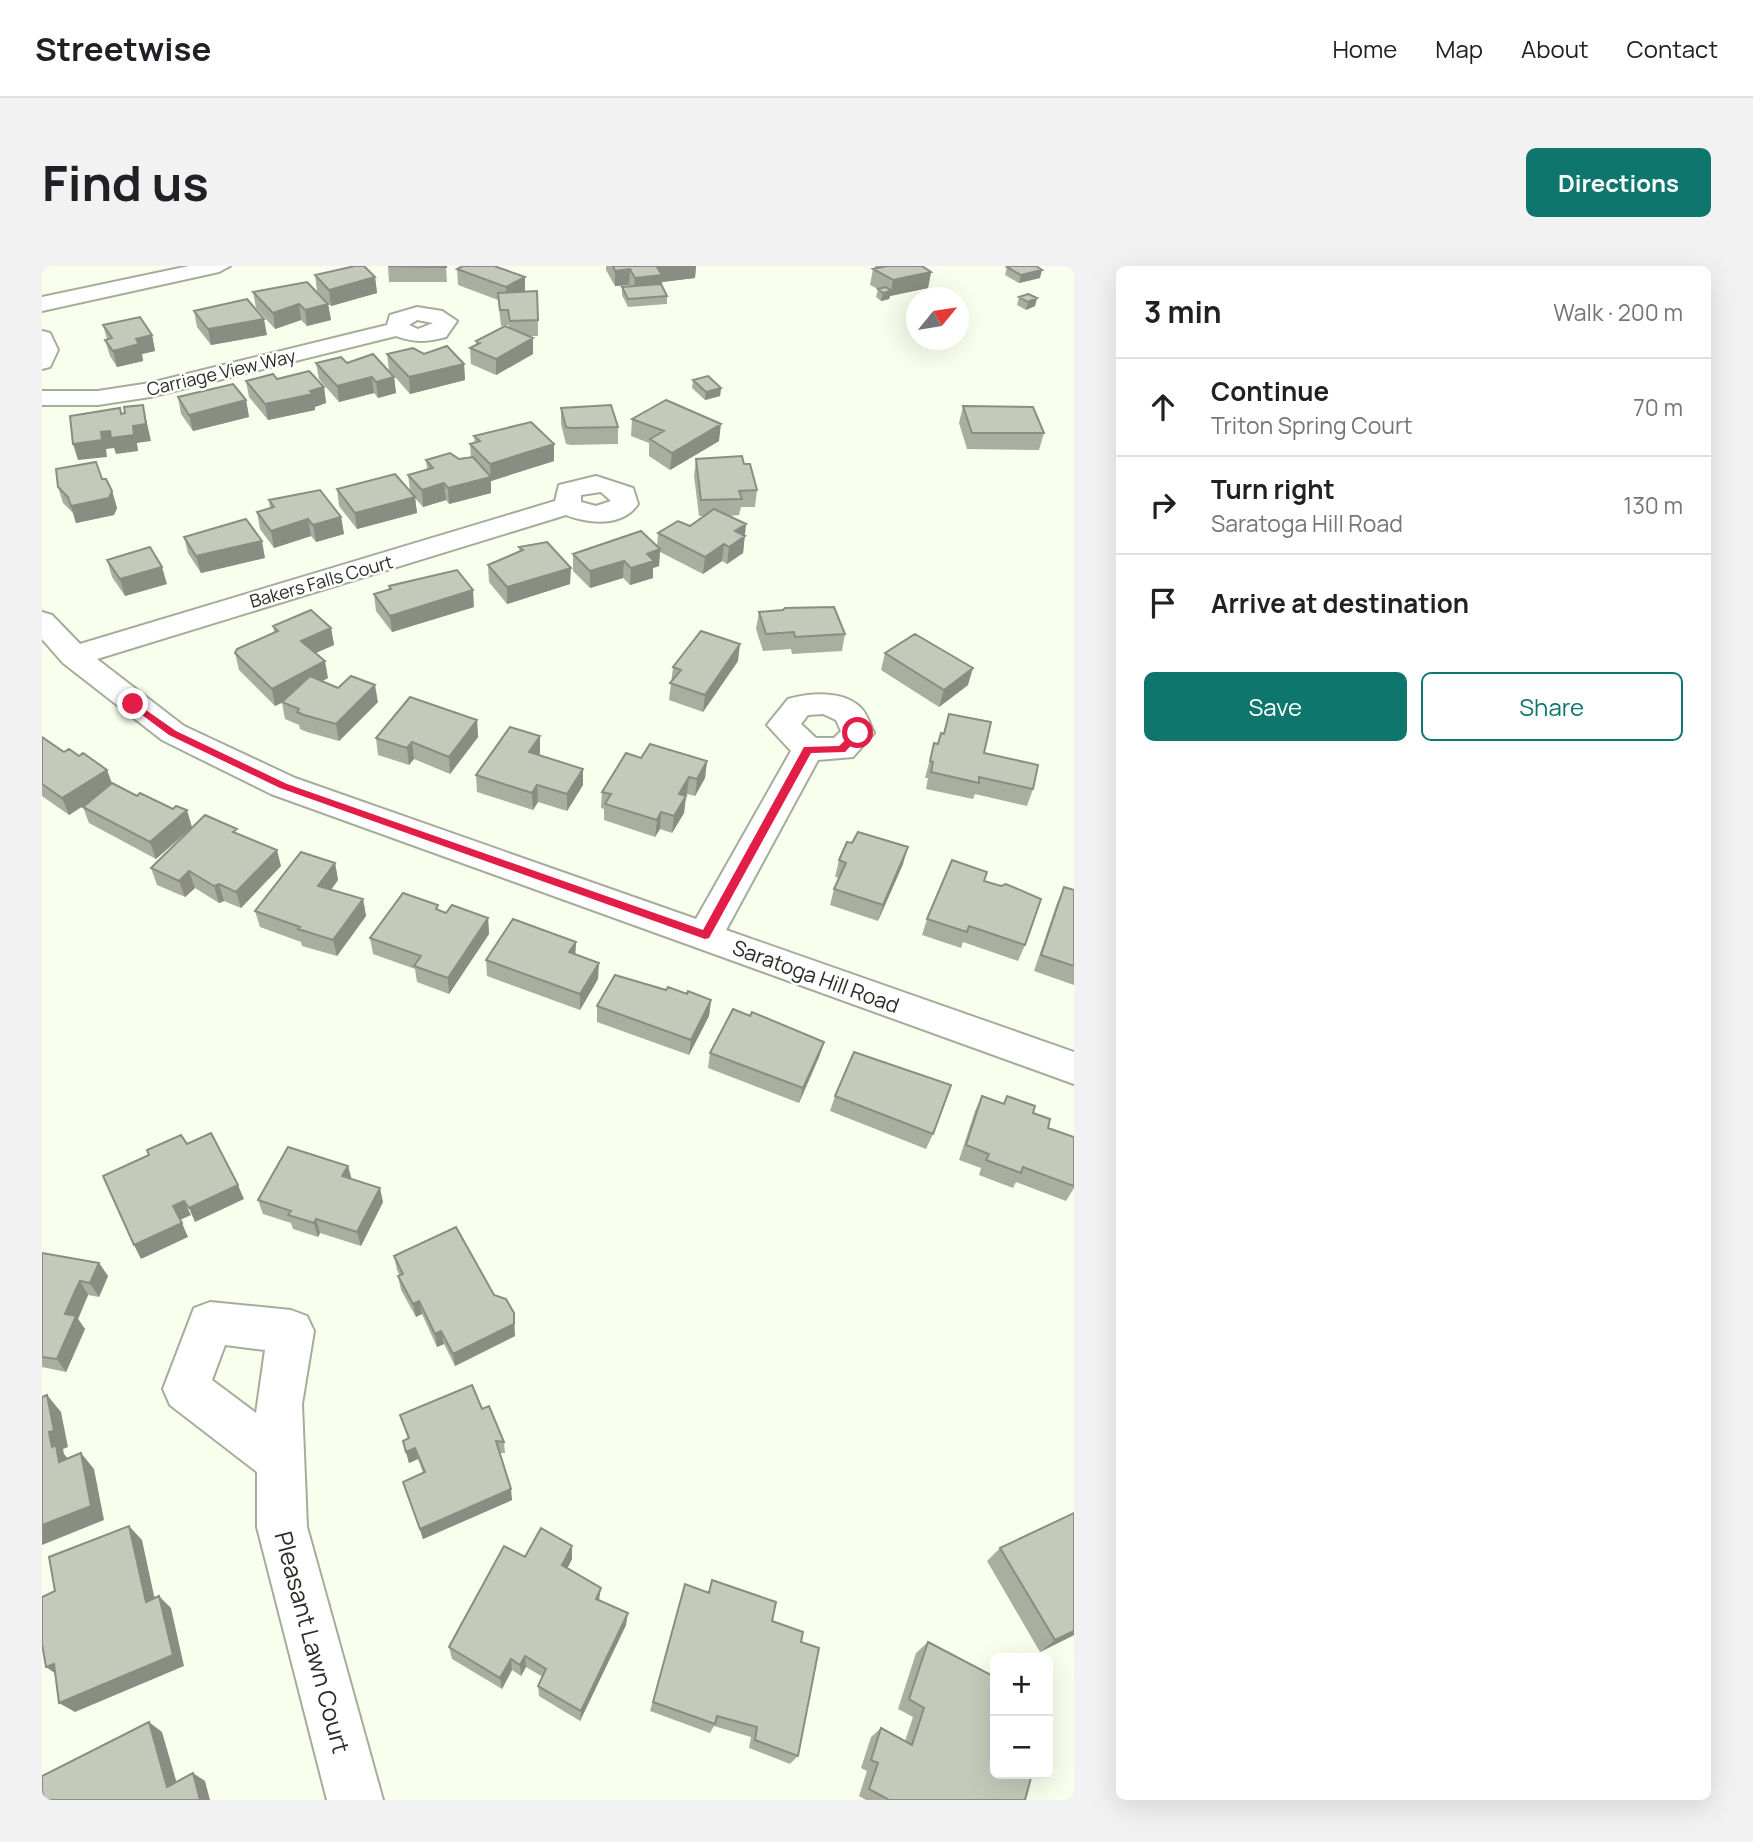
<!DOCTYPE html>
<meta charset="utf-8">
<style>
:root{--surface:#fff;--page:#f2f2f2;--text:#202124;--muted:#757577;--line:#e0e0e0;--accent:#0f766e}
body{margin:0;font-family:Manrope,sans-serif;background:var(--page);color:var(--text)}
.controls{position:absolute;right:21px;bottom:21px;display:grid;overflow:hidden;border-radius:10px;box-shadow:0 7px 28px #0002}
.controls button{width:63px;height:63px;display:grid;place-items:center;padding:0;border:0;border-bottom:2px solid var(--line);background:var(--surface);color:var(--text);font:35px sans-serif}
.compass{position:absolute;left:864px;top:21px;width:63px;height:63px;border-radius:50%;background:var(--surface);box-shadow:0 7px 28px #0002;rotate:60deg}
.stop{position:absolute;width:21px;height:21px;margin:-16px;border:5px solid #e11d48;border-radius:50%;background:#fff}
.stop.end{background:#e11d48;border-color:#fff;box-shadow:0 2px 7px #0008}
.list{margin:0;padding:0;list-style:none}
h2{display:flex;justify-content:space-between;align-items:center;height:91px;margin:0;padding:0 28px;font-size:30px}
h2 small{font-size:23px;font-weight:400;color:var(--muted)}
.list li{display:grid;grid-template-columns:46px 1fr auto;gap:21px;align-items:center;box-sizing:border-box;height:98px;padding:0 28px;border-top:2px solid var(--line)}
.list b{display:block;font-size:26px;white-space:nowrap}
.list p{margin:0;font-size:23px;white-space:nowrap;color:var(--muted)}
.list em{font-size:23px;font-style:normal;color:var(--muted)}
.actions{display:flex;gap:14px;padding:21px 28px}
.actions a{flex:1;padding:16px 0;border:2px solid var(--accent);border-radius:10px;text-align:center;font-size:24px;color:var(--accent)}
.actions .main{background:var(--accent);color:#fff}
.icon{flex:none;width:38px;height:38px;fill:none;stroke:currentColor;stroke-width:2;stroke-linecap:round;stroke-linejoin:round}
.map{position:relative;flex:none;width:1032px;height:1534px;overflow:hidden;border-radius:10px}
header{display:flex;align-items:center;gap:42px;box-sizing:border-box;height:98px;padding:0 35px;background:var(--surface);border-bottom:2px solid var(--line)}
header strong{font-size:33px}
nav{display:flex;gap:38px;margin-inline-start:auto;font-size:24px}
.intro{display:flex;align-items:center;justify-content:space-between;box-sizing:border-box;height:168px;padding:0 42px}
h1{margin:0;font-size:49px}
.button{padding:18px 32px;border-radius:10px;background:var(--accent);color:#fff;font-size:24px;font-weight:700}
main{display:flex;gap:42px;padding:0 42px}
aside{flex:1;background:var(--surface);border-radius:10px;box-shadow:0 7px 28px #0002}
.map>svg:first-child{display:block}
</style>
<header>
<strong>Streetwise</strong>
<nav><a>Home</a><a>Map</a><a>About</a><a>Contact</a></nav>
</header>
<div class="intro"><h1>Find us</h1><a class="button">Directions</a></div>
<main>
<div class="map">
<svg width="1032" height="1534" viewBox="0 0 1032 1534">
<rect width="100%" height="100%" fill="#f8ffed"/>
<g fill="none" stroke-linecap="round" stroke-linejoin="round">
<defs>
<path id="minor" d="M147,0H188L177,6L0,45V31Z
M375,41L400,45L415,55L404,71C385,76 372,77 354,70L108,131L56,139H0V125H56L108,117L345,59L348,49ZM375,54L391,57L376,63L367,59Z
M0,65L8,67L16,84L8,101L0,103Z
M554,210L591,222L596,238C581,261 547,258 524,249L55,393L142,460L253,512L654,653L749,485L725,459L746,433C768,427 800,424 818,441C825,447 828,459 832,467L811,491L776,494L684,664L1032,786V818L229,528L120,474L21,397L0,373V346L10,349L38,378L513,235L517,219ZM559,226L569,235L554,240L539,236V229ZM781,448L794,454L799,465L792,472H774L759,458L766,449Z
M168,1036L249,1044L265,1050L272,1065L260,1138L265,1261L341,1534H285L215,1261V1206L128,1139L121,1123L152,1042ZM183,1079L223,1084L214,1147L170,1114Z"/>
</defs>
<use href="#minor" stroke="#a6ac9b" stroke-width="4"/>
<use href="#minor" fill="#fff" fill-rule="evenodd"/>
</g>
<path fill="#a9ae9f" d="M346,0L404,1L405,16H347Z
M564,0H654L653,12L620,16V20L625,30V38L586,41L580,29V21H588L587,19L573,20L564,4Z
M833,0H880L889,6L886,22L848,30L847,33L839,35L834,31L836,23L828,19L831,3H833Z
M965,1L998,12L977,17L963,9Z
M415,3L483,11V26L496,54V70H487L491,72V88L454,109L429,98L428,82L434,79V75L467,62V59L459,60L456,34L416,19Z
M273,9L333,11L335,27L289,40L275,25Z
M211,26L286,38L289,54L265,60L259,54L233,63L214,42Z
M977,31L995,32L993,40L984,44L975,39Z
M152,45L225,69L169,79L155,61Z
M61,59L110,69L113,85L100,88L101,95L75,101L68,90L63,74L65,73Z
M345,88H382L422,98L423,114L368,128L347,104Z
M274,97H305L352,111L354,127L336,132L332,127L297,136L277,113Z
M235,113L282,121L284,137L273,141V144L226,154L207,131L204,115Z
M651,114L679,122L678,130L663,134L650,122Z
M136,131L204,134L207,151L151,165L139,148Z
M921,140L1002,167L997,184L925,183L917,157Z
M519,142L576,161V178L529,179L524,178L519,158Z
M590,153L677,175L628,204L607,190V177L589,170Z
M432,170L512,178V195L449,215V227L407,238L404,234L381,241L373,232L375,247L315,263L297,240L295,223L368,224L366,209L385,203L384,194L429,192L428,178L433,177Z
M654,193L702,198L715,224L713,241H699L697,249L687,250L704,258L701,287L685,298L680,295L661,308L618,286L617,300L611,302V312L588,319L581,312L548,322L531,305V288L615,281L616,267L648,260L662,250H657L652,210Z
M60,213L70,225L75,242L72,249L34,257L31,247L21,237L16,221Z
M227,234L299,251L302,268L274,276L269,270L232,282L218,263L215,246L228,242Z
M142,271L223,292L159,307L146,287Z
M477,281L528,318L465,338L447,316L446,299L478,286Z
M65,294L125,318L83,330L70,311Z
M347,320L432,341L350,366L334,345L332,328L347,323Z
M741,344L803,368L800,385L750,388L749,383L721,385L714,363L717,346Z
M231,360L289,362L292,379L274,387L286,412L280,415L336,436L297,475L265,466L258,463L257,459L243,453L240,437L233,440L197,404L193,387L232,366Z
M843,387L926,419L897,441L839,404Z
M696,395L661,446L627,434L631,401Z
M907,448L942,487L991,523L985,540L933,528L931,533L884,523L886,512H883L892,477L896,478L901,468Z
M435,454L436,471L408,508L372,493L367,499L336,489L334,472Z
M498,470V487L497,489L541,519L525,545L496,536L491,544L435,526L434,509Z
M0,471L22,486L37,490L65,504L70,517L150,561L114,593L47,557L41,541L45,537L27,549L0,530Z
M599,492L665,495L663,512L653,530L645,528L644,530L642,547L630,567L618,563L613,571L562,554V543L559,542L560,526Z
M196,568L239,600L199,642L182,635L177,637L153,622L143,631L115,619L109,602Z
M810,577L861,598L836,655L788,639L792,623L797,612L793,611L797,594Z
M293,597L296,614L289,624L321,633L324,650L295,690L260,680L259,676L218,661L213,645Z
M942,615L983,679L976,695L921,676L919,682L880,669L885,653Z
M1022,621L1032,624V719L992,705L1015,637Z
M397,644L404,647L446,652L447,668L407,728L375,716L373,703L331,688L328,672Z
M534,676L533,689L556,713L538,744L445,710L444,694Z
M624,724L669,734L667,750L647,789L555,756V740Z
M782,776L777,791L757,837L666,802L668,787Z
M793,830L891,868L884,883L788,845Z
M940,830L961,838L965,830L991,847L1006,862L1032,871V922L1024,935L974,916L971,922L937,909L939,902L917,894L933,845Z
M306,900L309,913L341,936L319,980L278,967L276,971L251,963L249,957L221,948L216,934Z
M0,987L57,997L66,1010L57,1031L46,1029L43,1036L36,1053L43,1063L24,1106L0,1101Z
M352,990L473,1070L413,1100L402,1078L395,1081L380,1048L374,1051L359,1024L356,1010H358L355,1004Z
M440,1143L462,1176L463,1187H457L470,1234L381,1273L361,1216L381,1207L376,1193L367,1197L361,1175L366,1173L358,1149Z
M1032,1247V1369L998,1386L945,1295L958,1282Z
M530,1280V1293L525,1302L584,1359L538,1455L497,1430L496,1420L501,1411L484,1401L479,1410L470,1404L460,1423L410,1393L407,1381L483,1291Z
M670,1314L759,1376L756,1490L748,1498L707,1482L709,1471L672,1460L668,1467L608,1445L643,1318L666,1327Z
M886,1376L983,1534H824L817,1530L825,1505L819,1502L829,1471L839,1462L863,1475L871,1451L856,1443L874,1387Z"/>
<path fill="#898d82" d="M625,0H654L653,12L620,16V25L592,28L593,12L615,1Z
M588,3L587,19L573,20V5Z
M1000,4L998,12L977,17L979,9Z
M889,6L886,22L848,30L847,33L839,35L841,27L849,25L851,14Z
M333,11L335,27L289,40L287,24Z
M483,11V27L465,37L464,21Z
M995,32L993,40L984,44L986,36Z
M257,38L259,54L233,63L231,47Z
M286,38L289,54L265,60L263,44Z
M222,53L225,69L169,79L166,63Z
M110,69L113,85L100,88L101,95L75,101L71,85L94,73Z
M491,72V88L454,109V93Z
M422,98L423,114L368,128L367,111Z
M330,111L332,127L297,136L295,120Z
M352,111L354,127L336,132L334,116Z
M282,121L284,137L273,141V144L226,154L223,138Z
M679,122L678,130L663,134L664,126Z
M204,134L207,151L151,165L147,149Z
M101,139L109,175L95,177L96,185L74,188L72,182L64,183L65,191L36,194L31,178L59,166L91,160Z
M679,158L677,175L628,204L630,187Z
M512,178V195L449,215L448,198Z
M449,211V227L407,238L406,222Z
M402,217L404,234L381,241L380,224Z
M70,225L75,242L72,249L34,257L29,240Z
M373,231L375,247L315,263L313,247Z
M299,251L302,268L274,276L271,259Z
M266,253L269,270L232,282L229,265Z
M704,258L701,287L685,298L687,281L693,265Z
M220,275L223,292L159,307L154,290Z
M682,278L680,295L661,308L663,291Z
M618,283L617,300L611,302V312L588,319L589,302L605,288Z
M582,295L581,312L548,322V305Z
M120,301L125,318L83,330L78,313Z
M529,302L528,318L465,338V321Z
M431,324L432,341L350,366L348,350Z
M289,362L292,379L262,392L259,375Z
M698,378L696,395L661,446L663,429Z
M283,395L286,412L233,440L230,423Z
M931,402L926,419L897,441L902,424Z
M333,419L336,436L297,475L294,458Z
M435,454L436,471L408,508L407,491Z
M498,470V487L487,503V486Z
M370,476L372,493L367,499L365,482Z
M665,495L663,512L653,530L655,513Z
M541,503V519L525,545V528Z
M65,504L71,521L27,549L20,532Z
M647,511L645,528L635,544L637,528Z
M495,519L496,536L491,544L490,527Z
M644,530L642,547L630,567L632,550Z
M145,544L150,561L114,593L108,576Z
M619,546L618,563L613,571L615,554Z
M866,581L861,598L836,655L841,639Z
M235,584L239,600L199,642L194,626Z
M293,597L296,614L280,636L276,620Z
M147,605L153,622L143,631L137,615Z
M177,618L182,635L177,637L172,620Z
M321,633L324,650L295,690L291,674Z
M446,652L447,668L407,728L406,712Z
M534,676L533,692L527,686Z
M557,697L556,713L538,744V728Z
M669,734L667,750L647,789L649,774Z
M782,776L777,791L757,837L761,822Z
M306,900L310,914L300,910Z
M196,919L202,933L153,956L147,942Z
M338,922L341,936L319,980L315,966Z
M142,935L149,949L138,954L131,940Z
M274,953L278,967L276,971L272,957Z
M140,957L146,971L99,993L92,979Z
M57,997L66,1010L57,1031L48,1017Z
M38,1015L46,1029L36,1053L43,1063L24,1106L15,1093L23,1048Z
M377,1035L380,1048L374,1051L371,1038Z
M472,1047L473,1070L413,1100L411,1088Z
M399,1065L402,1078L395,1081L393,1068Z
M5,1129L19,1146L26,1181L21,1183L22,1188L28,1195L17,1196L10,1181L7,1166Z
M373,1182L376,1193L367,1197L364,1186Z
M39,1187L52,1203L62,1254L0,1279V1259Z
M469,1223L470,1234L381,1273L378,1263Z
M87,1260L100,1274L116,1348L104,1336Z
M530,1280V1293L520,1313V1299Z
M559,1322L557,1334L554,1333Z
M117,1330L129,1342L142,1400L33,1446L17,1437Z
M586,1347L584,1359L538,1455L539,1445Z
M1032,1365V1369L998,1386L1013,1374Z
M483,1390L484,1401L479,1410L478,1399Z
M469,1393L470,1404L460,1423L458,1412Z
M12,1398L20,1412L4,1401Z
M107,1456L120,1466L138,1528L125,1521Z
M151,1507L163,1515L168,1534H158Z"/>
<path fill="#c4cab9" stroke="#898d82" stroke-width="2" d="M313,0H322L333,11L287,24L273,9Z
M346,0H404V1Z
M421,0H452L483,11L464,21L415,3Z
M571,0H625L615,1L620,9L593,12L588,3L573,5Z
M845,0H880L889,6L851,14L831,3Z
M969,0H994L1000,4L979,9L965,1Z
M265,16L286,38L263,44L257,38L231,47L211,26Z
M619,18L625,30L586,33L580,21Z
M844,21L849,25L841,27L836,23Z
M495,25L496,54L468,55L466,44H458L456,27Z
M986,28L995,32L986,36L977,31Z
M205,33L222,53L166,63L152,45Z
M98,51L110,69L94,73L97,78L71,85L63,74L70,72L61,59Z
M463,60L491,72L454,93L428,82L438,77L434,75Z
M405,80L422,98L367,111L345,88L371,82L382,88Z
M331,88L352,111L334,116L330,111L295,120L274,97L299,91L305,97Z
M267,105L282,121L268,125L271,128L223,138L204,115L231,108L235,113Z
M666,110L679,122L664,126L651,114Z
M191,118L204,134L147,149L136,131Z
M624,134L679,158L630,187L608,173L622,165L590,153Z
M101,139L104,158L91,160L92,169L69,172L68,165L59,166L60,174L31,178L28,150L78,142L79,148L83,147L82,141Z
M569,139L576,161L529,162L524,161L519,142Z
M921,140L991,141L1002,167H930Z
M489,156L512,178L448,198L428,178L438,175L432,170Z
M408,187L417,193L431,191L449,211L406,222L402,217L380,224L366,209L391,202L384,194Z
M700,190L702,198H708L715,224L697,225L700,233L659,234L654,193Z
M54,196L60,213H64L70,225L67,232L29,240L26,231L16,221L14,203Z
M353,208L373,231L313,247L295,223Z
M278,224L299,251L271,259L266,253L229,265L215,246L232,241L227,234Z
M672,243L704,258L693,265L703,270L687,281L682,278L663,291L616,267L636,255L648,260Z
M204,253L220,275L154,290L142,271Z
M599,265L618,283L605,288L612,295L589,302L582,295L548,305L531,288Z
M505,276L529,302L465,321L446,299L481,284L477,281Z
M108,281L120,301L78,313L65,294Z
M415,304L431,324L348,350L332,328L349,323L347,320Z
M792,341L803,368L753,371L752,366L724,368L717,346L741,344L743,342Z
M269,344L289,362L259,375L283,395L230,423L193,387L195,383L236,365L231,360Z
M659,365L698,378L663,429L628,417L639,404L631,401Z
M873,368L931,402L902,424L843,387Z
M268,410L296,422L309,410L333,419L294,458L262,449L255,446L257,443L240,436Z
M368,431L435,454L407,491L370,476L365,482L334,472Z
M907,448L949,456L942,487L996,499L991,523L937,511V517L889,506L891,496L888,495L892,477L896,478L899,467L902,468Z
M468,461L498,470L487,486L541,503L525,528L495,519L490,527L434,509Z
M0,471L22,486L27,483L37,490L41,487L65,504L20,532L0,518Z
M608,478L665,495L655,513L647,511L637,528L644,530L632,550L619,546L615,554L563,538L569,528L560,526L584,487L599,492Z
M70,517L95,530L98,527L131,543L134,540L145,544L108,576L41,541Z
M163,549L195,563L191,566L235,584L194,626L177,618L172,620L147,605L137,615L109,602Z
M816,566L866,581L841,639L792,623L804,597L797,594L805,576L810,577Z
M259,586L293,597L276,620L321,633L291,674L256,663L258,661L213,645Z
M910,594L945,606L942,615L959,620L964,618L999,633L983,679L927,660L925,666L885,653Z
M1022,621L1032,624V700L999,689Z
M361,627L396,639L394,643L404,647L410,639L446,652L406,712L372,700L379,690L328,672Z
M471,653L534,676L527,686L557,697L538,728L444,694Z
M573,709L624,724L626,721L645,728L646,725L669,734L649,774L555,740Z
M691,743L708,750L710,746L782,776L761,822L668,787Z
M812,786L909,819L891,868L793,830Z
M940,830L962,838L965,830L993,840L991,847L1008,853L1006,862L1032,871V920L981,901L979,907L944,894L947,888L924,879Z
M169,867L196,919L147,942L142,935L131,940L140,957L92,979L61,910L107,889L105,884L139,869L145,878Z
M246,881L306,900L300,910L338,922L315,966L274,953L272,957L246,949L249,945L216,934Z
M414,961L452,1029L464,1033L472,1047V1058L411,1088L399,1065L393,1068L377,1035L371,1038L356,1010L361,1008L352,990Z
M0,987L57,997L48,1017L38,1015L34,1023L23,1048L34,1050L15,1093L0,1091Z
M430,1119L440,1143L447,1140L462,1176L454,1175L469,1223L378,1263L361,1216L383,1206L373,1182L364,1186L361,1175L367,1172L358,1149Z
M5,1129L12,1165L7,1166L10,1181L14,1179L17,1196L39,1187L49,1240L0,1259V1131Z
M1032,1247V1365L1013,1374L958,1282Z
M87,1260L104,1336L117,1330L131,1389L17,1437L12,1398L4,1401L0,1378V1331L13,1325L7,1291Z
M499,1262L530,1280L520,1299L559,1322L554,1333L586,1347L539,1445L496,1420L504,1403L483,1390L478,1399L469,1393L458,1412L407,1381L462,1280L483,1291Z
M670,1314L734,1336L730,1355L761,1366L759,1376L777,1382L756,1490L713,1474L715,1461L675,1450L673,1458L611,1436L643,1318L667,1327Z
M886,1376L953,1411V1508H990L983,1534H847L827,1523L836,1497L829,1494L839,1462L870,1479L882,1442L867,1433Z
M107,1456L125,1521L151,1507L158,1534H2L0,1524V1510Z"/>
<path fill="#e11d48" d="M91,435L134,465L245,518L661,664L762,481L797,480L813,465L821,467L803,486L769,487L667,672L663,673L238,522L127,469L88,440Z"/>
<g text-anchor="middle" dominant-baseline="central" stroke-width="5" stroke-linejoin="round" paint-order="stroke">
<g font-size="18" fill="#2a2c26" stroke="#fff">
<text transform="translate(179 106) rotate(-13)">Carriage View Way</text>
<text transform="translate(279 315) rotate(-16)">Bakers Falls Court</text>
</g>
<g font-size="21" fill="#2a2c26" stroke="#fff">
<text transform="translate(774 710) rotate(20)">Saratoga Hill Road</text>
</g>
<g font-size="24" fill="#2a2c26" stroke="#fff">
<text transform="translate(271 1376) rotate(75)">Pleasant Lawn Court</text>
</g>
</g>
</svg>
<div class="controls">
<button>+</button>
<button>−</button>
</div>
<svg class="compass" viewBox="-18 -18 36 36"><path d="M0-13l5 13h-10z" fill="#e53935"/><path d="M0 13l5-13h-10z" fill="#757577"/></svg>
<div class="stop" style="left:816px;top:467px"></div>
<div class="stop end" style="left:91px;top:438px"></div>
</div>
<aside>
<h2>3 min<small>Walk · 200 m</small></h2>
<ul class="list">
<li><svg class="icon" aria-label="ahead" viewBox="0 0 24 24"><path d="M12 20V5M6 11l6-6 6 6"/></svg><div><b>Continue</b><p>Triton Spring Court</p></div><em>70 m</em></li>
<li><svg class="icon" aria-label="right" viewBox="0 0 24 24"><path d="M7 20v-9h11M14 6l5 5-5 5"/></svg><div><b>Turn right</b><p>Saratoga Hill Road</p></div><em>130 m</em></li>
<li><svg class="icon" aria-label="arrive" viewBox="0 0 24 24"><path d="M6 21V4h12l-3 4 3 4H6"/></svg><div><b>Arrive at destination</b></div></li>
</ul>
<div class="actions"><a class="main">Save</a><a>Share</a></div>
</aside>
</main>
